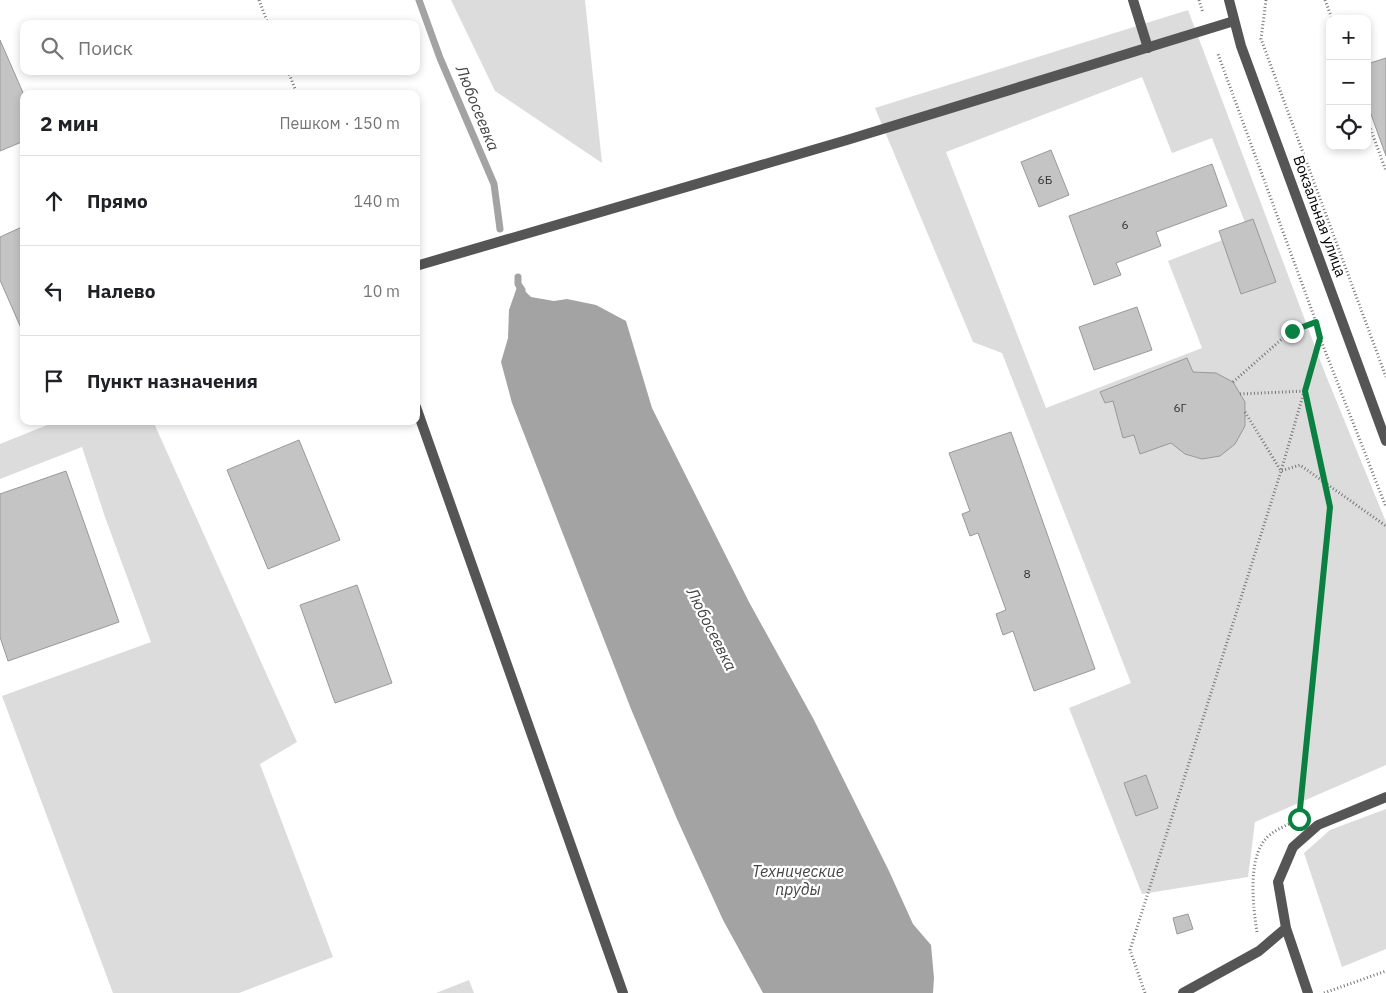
<!DOCTYPE html>
<html lang="ru">
<meta charset="utf-8">
<style>
:root{--surface:#fff;--page:#f2f2f2;--text:#202124;--muted:#757577;--line:#e0e0e0}
body{margin:0;font-family:"IBM Plex Sans",sans-serif;background:var(--page);color:var(--text)}
.controls{position:absolute;right:15px;top:15px;display:grid;overflow:hidden;border-radius:10px;box-shadow:0 2px 8px #0003}
.controls button{width:45px;height:45px;display:grid;place-items:center;padding:0;border:0;border-bottom:1px solid var(--line);background:var(--surface);color:var(--text);font:25px sans-serif}
.stop{position:absolute;width:15px;height:15px;margin:-11px;border:4px solid #0b8043;border-radius:50%;background:#fff}
.stop.end{background:#0b8043;border-color:#fff;box-shadow:0 1px 5px #0008}
.list{margin:0;padding:0;list-style:none}
h2{display:flex;justify-content:space-between;align-items:center;height:65px;margin:0;padding:0 20px;font-size:21px}
h2 small{font-size:16px;font-weight:400;color:var(--muted)}
.list li{display:grid;grid-template-columns:32px 1fr auto;gap:15px;align-items:center;box-sizing:border-box;height:90px;padding:0 20px;border-top:1px solid var(--line)}
.list b{display:block;font-size:19px;white-space:nowrap}
.list em{font-size:16px;font-style:normal;color:var(--muted)}
.icon{flex:none;width:28px;height:28px;fill:none;stroke:currentColor;stroke-width:2;stroke-linecap:round;stroke-linejoin:round}
.map{position:relative;flex:none;width:1386px;height:993px;overflow:hidden}
.search{position:absolute;background:var(--surface);box-shadow:0 2px 8px #0003;left:20px;top:20px;width:400px;height:55px;display:flex;align-items:center;gap:12px;box-sizing:border-box;padding:0 18px;border-radius:10px;color:var(--muted);font-size:19px}
.panel{position:absolute;background:var(--surface);box-shadow:0 2px 8px #0003;left:20px;top:90px;width:400px;height:335px;border-radius:10px}
.map>svg:first-child{display:block}
</style>
<div class="map">
<svg width="1386" height="993" viewBox="0 0 1386 993">
<rect width="100%" height="100%" fill="#fff"/>
<path fill="#dcdcdc" fill-rule="evenodd" d="M451,0H585L602,163L495,91Z
M1188,10L1325,373L1386,522V765L1255,822L1248,877L1142,894L1069,708L1131,683L1002,353L973,342L875,108ZM1142,77L1172,153L1212,138L1248,230L1168,261L1202,348L1046,408L946,152Z
M57,421H153L297,742L260,764L333,957L239,993H113L2,696L151,642L105,517L82,447L0,479V444Z
M1386,809V949L1342,967L1304,853L1330,830Z
M469,980L474,993H436Z"/>
<path fill="#a3a3a3" d="M518,284L531,297L554,301L567,299L596,305L626,321L652,408L749,602L814,720L889,871L913,924L931,945L934,978L933,993H763L723,920L677,819L631,709L512,403L501,362L508,338L509,310Z"/>
<g fill="none" stroke-linecap="round" stroke-linejoin="round">
<path stroke="#a3a3a3" stroke-width="7" d="M419,0L440,58L494,184L500,229
M518,277V284L522,290"/>
</g>
<path fill="#c4c4c4" stroke="#999" d="M0,40L24,95V141L0,151Z
M1386,58V156L1367,103V64Z
M1051,150L1069,195L1039,207L1021,162Z
M1212,164L1227,206L1156,232L1161,246L1116,263L1121,275L1094,285L1069,216Z
M1253,219L1276,282L1241,294L1219,231Z
M24,226V335L0,280V237Z
M1137,307L1152,350L1094,370L1079,327Z
M1187,358L1193,372L1216,373L1233,382L1245,402V426L1235,444L1220,456L1202,459L1185,454L1171,443L1140,454L1134,435L1123,438L1113,401L1105,403L1100,392Z
M1011,432L1095,669L1034,691L1013,631L1003,635L996,614L1006,610L978,533L970,536L962,514L970,511L949,453Z
M299,440L340,540L268,569L227,470Z
M66,471L119,622L8,661L0,637V494Z
M357,585L392,683L335,703L300,605Z
M1146,775L1158,808L1136,816L1124,783Z
M1188,914L1193,929L1177,934L1173,918Z"/>
<g fill="none" stroke-linecap="round" stroke-linejoin="round">
<path stroke="#777" stroke-width="3" stroke-dasharray="1 2.5" stroke-linecap="butt" d="M259,0L268,24
M1199,0L1203,13
M1266,0L1261,39L1386,377
M1325,0L1332,19
M288,71L297,94
M1367,119L1386,171
M1320,338L1386,507
M1233,382L1291,331L1316,322
M1240,394L1305,391L1330,507L1299,819
M1245,412L1281,471L1300,465L1386,526
M1257,932C1253,907 1248,862 1264,841C1271,831 1285,826 1296,821
M1145,993L1130,950L1281,471L1320,337L1316,322L1218,54
M1324,993L1386,971"/>
<path stroke="#555" stroke-width="10" d="M1133,0L1148,48
M416,407L623,993"/>
<path stroke="#555" stroke-width="10" d="M416,266L847,140L1234,21
M1183,993L1259,951L1286,928
M1308,993L1286,928L1278,882L1293,847L1318,825L1386,797"/>
<path stroke="#555" stroke-width="10" d="M1229,0L1241,46L1386,441"/>
</g>
<g fill="none" stroke-linecap="round" stroke-linejoin="round">
<path stroke="#0b8043" stroke-width="6" d="M1292,331L1316,322L1320,338L1305,391L1330,507L1299,819"/>
</g>
<g text-anchor="middle" dominant-baseline="central" stroke-width="4.5" stroke-linejoin="round" paint-order="stroke">
<g font-size="12" fill="#313131">
<text x="1045" y="179">6Б</text>
<text x="1125" y="224">6</text>
<text x="1180" y="407">6Г</text>
<text x="1027" y="573">8</text>
</g>
<g font-size="15" fill="#000" stroke="#fff">
<text transform="translate(1320 216) rotate(70)">Вокзальная улица</text>
</g>
<g font-size="16" font-style="italic" fill="#444" stroke="#fff">
<text transform="translate(478 108) rotate(68)">Любосеевка</text>
<text transform="translate(712 629) rotate(63)">Любосеевка</text>
<text x="798" y="871">Технические<tspan x="798" dy="18">пруды</tspan></text>
</g>
</g>
</svg>
<div class="controls">
<button>+</button>
<button>−</button>
<button><svg class="icon" aria-label="locate" viewBox="0 0 24 24"><circle cx="12" cy="12" r="6"/><path d="M12 2v4M12 18v4M2 12h4M18 12h4"/></svg></button>
</div>
<div class="stop" style="left:1299px;top:819px"></div>
<div class="stop end" style="left:1292px;top:331px"></div>
<div class="search"><svg class="icon" aria-label="search" viewBox="0 0 24 24"><circle cx="10" cy="10" r="6"/><path d="M15 15l6 6"/></svg>Поиск</div>
<section class="panel">
<h2>2 мин<small>Пешком · 150 m</small></h2>
<ul class="list">
<li><svg class="icon" aria-label="ahead" viewBox="0 0 24 24"><path d="M12 20V5M6 11l6-6 6 6"/></svg><div><b>Прямо</b></div><em>140 m</em></li>
<li><svg class="icon" aria-label="left" viewBox="0 0 24 24"><path d="M17 20v-9H6M10 6l-5 5 5 5"/></svg><div><b>Налево</b></div><em>10 m</em></li>
<li><svg class="icon" aria-label="arrive" viewBox="0 0 24 24"><path d="M6 21V4h12l-3 4 3 4H6"/></svg><div><b>Пункт назначения</b></div></li>
</ul>
</section>
</div>
